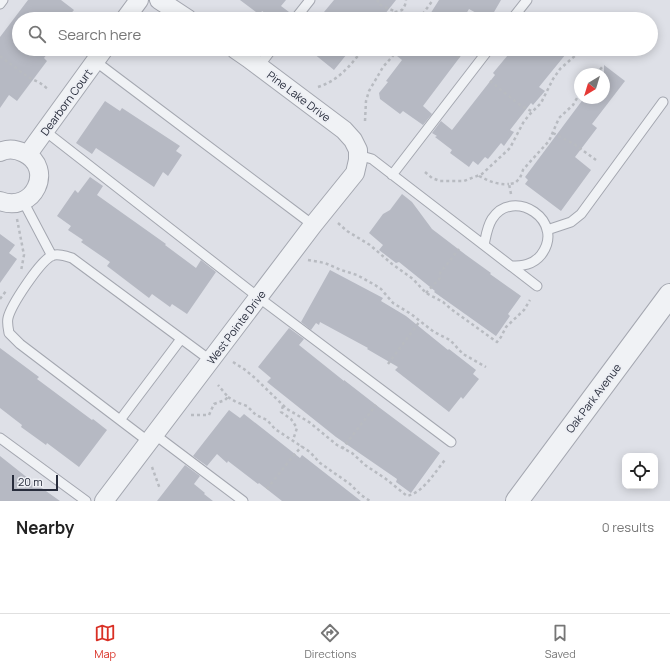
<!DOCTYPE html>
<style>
:root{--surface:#fff;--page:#f2f2f2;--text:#222;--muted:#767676;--line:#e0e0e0;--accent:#d93025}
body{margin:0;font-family:Manrope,sans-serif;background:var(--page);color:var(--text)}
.controls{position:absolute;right:12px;bottom:12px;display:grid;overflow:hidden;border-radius:8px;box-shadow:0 2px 10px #0003}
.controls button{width:36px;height:36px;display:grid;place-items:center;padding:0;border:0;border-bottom:1px solid var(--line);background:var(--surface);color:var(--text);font:20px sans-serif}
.compass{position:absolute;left:574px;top:68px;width:36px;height:36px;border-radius:50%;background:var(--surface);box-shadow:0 2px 10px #0003;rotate:218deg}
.scale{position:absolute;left:12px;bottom:10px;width:46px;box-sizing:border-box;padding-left:4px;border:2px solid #282d3c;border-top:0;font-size:11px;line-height:14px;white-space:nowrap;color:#282d3c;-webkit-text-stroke:3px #edeff4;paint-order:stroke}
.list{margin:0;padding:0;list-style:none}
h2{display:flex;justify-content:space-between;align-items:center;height:52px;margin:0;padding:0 16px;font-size:17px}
h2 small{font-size:13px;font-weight:400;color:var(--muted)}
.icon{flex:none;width:22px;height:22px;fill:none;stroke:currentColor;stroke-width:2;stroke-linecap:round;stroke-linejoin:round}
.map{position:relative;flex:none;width:670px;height:501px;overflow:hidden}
.search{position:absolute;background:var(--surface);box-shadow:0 2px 10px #0003;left:12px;right:12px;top:12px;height:44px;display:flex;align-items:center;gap:10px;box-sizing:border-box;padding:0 14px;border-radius:22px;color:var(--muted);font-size:15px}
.sheet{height:112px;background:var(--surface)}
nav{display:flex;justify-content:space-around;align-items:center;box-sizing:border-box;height:56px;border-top:1px solid var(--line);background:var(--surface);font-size:11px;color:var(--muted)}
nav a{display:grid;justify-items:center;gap:2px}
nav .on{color:var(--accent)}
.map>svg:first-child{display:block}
</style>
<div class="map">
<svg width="670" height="501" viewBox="0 0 670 501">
<rect width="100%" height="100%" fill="#dee0e7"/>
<path fill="#b6b9c3" d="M28,0H61L74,10L66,19H19V49H51L44,58L47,61L17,101L9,95L0,108V37Z
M240,0H286L281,6L289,12L283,19H273L262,11L260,15Z
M334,0H396L381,19H321L325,13L324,12Z
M439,0H501L490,19H487L469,9L463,19H427Z
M308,49H351L334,70Z
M402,49H466L423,106L432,114L423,125L403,111L400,114L380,99L379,93L388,82L386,81L402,60L397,56Z
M513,49H570L539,87L545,91L533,105L531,103L510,130L514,132L504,146L501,143L488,159L485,157L478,165L473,161L469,167L450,153L452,150L435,137L437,136L432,133L441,121L452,130L495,75L493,73Z
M604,65L625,81L592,124L597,128L575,157L591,170L561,211L525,184L528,180L525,177L584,98H604Z
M105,101L120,111L122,108L180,146L176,151L182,155L168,176L163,172L154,187L96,148L92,154L76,143Z
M90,177L103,186L97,195L166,244L165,245L196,268L201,260L216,272L187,314L172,304L170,307L152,294L149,298L107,266L110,262L81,242L83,240L68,230L71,226L57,216L75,190L78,193Z
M402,194L412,202L432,229L466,255L491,273L490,274L521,296L508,314L510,316L496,336L434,292L435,291L399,262L396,263L379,250L383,245L369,233L383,214L390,210Z
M0,234L15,245L9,253L17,259L0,283Z
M330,270L383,298L381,301L406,316L448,350L449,349L476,370L473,374L479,379L463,399L461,397L449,412L395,370L398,367L367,349L368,348L320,322L319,325L316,323L311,330L301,322Z
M289,328L304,339L299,345L344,381V380L380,408L440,453L411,493L396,482L397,479L336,437L267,382L271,378L258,367Z
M0,348L39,377L37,379L92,420L93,419L107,430L79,467L47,443L46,445L21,427L22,425L0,408Z
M229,410L240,418L244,414L300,458L302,455L361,501H282L259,483L258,484L228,461L227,463L217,454L207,466L193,456Z
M0,456L29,479L60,501H0Z
M185,465L200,476L194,484L205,493L204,494L213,501H157Z"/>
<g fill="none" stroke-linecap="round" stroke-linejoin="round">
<defs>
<path id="service" d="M0,4L3,0
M295,19L310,0
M512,19L527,0
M95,61L313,225
M259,66L272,49
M45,131L258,297L451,442
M358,155L372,159L537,286
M392,175L489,49
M23,201L52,256
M547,230L571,222L581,214L663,102
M484,245C486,236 487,227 492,219C513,186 567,221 541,255C533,265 522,266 511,266
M120,420L181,339
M154,434L243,501
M0,438L86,501
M149,442L20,344L9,333C8,328 7,322 8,318C11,305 39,263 51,256C57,253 66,256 72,258L210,360"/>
<path id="minor" d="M159,0L188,19
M125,19L139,0
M0,152C8,148 16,149 24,153C55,168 34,214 0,201
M28,154L104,49
M104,501L313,225L355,173L358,160V150L353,140L344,130L248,58L235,49"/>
<path id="tertiary" d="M517,501L670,295"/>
</defs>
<use href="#service" stroke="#a4a7b0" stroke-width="11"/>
<use href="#minor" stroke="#a4a7b0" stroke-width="20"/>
<use href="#tertiary" stroke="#a4a7b0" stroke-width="24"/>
<path stroke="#b8bbc1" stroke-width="2.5" stroke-dasharray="3 3" stroke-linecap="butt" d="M377,0L378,1V4L394,11
M385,19L392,13L402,10L405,5L406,0
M419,19L433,0
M447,49L460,58
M0,56L28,77L40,83L48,89
M596,74L604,65
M490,81L520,105L533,112
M318,87C338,81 351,65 363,49
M365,121L366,101L369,91L383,67L399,49
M553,133L574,144L596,160
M425,172L432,178L440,181H464L482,174L510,148L523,123L529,115L541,103L553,79L560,69L577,54L580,49
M479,176C489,181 497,185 509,184
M511,194L509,184L515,183L520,178L523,170L528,164L549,141L559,118L573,105L580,93
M17,219L24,255L21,271
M338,223L347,231L370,245L392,264L413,279L426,293L443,302L451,309L497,342L501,337L506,327L524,310L530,300
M308,260L325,263L341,270L357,275L375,285L381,289L393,303L411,314L434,332L450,340L463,354L486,367
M426,293L440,278V273L459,249
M0,299L6,291
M233,362L244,369L255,378L287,409L309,422L337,445L352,453L365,465L386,479L407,496C424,492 434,473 445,460
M388,364L420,321
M228,397L236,402L247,406L256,415L267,420L275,429L310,452L320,463L350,484L361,495L370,501
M283,406L281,412L291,419L297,428L293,440
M191,415H209L214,404L225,400L228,397L218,385
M342,449L376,405
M152,467L160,489
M267,489L289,461L302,446"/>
<use href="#service" stroke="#f0f2f5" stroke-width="9"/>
<use href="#minor" stroke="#f0f2f5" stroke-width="18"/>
<use href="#tertiary" stroke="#f0f2f5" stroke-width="22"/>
</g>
<g text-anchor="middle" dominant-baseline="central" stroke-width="3.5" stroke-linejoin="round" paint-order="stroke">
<g font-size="11" fill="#282d3c" stroke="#edeff4">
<text transform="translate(299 96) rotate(37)">Pine Lake Drive</text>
<text transform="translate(66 102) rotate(-54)">Dearborn Court</text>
<text transform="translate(236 327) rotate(-53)">West Pointe Drive</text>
<text transform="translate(593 398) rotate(-53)">Oak Park Avenue</text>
</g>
</g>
</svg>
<div class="controls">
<button><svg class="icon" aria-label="locate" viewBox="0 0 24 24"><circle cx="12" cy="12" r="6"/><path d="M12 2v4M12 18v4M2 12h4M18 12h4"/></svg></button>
</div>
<svg class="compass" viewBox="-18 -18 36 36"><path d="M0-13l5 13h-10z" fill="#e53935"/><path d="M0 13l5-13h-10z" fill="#767676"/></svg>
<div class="scale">20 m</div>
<div class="search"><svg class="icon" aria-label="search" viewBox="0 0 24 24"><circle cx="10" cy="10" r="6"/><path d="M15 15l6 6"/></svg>Search here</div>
</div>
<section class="sheet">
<h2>Nearby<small>0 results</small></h2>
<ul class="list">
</ul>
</section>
<nav>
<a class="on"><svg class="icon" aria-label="map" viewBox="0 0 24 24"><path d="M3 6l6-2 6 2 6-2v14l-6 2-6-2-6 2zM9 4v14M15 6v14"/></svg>Map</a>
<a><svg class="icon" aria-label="directions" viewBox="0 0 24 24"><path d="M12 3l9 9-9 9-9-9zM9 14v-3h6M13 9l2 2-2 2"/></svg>Directions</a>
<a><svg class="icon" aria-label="saved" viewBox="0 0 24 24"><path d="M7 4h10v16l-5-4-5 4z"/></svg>Saved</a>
</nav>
